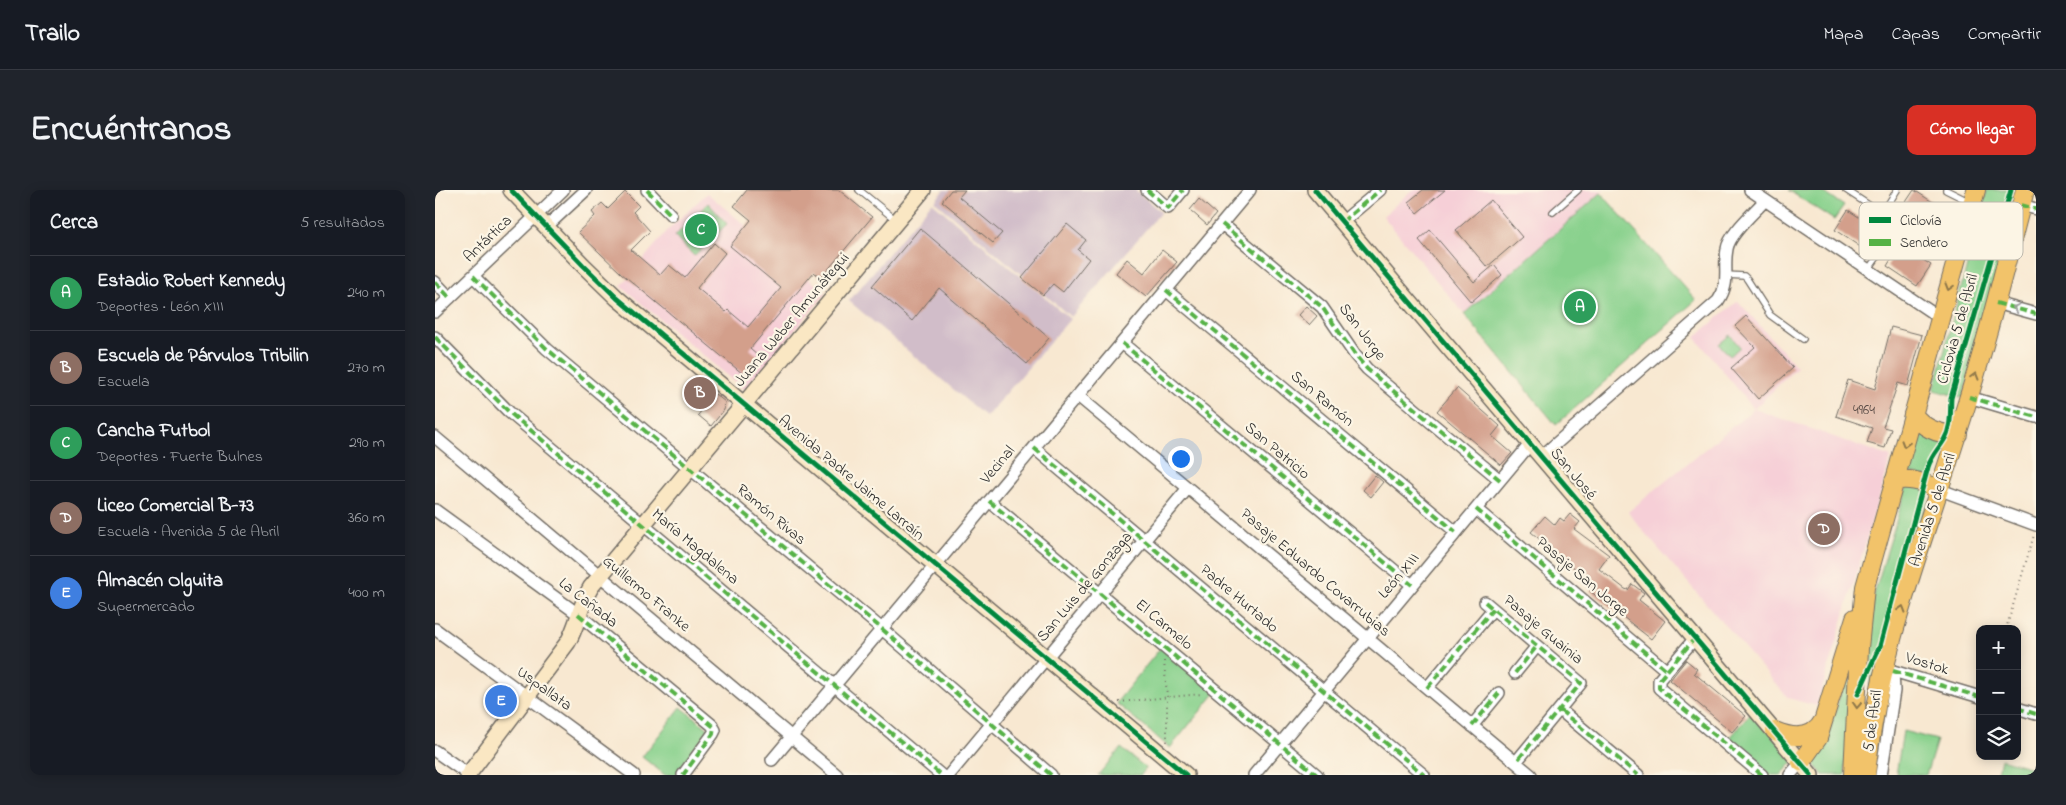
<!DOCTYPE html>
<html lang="es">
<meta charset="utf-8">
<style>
:root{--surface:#171b24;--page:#20242c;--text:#f1f3f6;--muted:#9ea1a6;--line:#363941;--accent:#d93025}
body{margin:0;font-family:"Indie Flower",sans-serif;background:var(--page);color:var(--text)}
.controls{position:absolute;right:15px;bottom:15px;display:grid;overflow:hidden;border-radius:10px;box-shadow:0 2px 12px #0003}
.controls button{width:45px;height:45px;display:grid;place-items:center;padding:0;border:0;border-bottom:1px solid var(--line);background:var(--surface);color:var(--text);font:25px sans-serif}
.you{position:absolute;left:745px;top:268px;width:18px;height:18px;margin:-12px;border:4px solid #fff;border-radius:50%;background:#1a73e8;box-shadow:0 0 0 8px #1a73e833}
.badge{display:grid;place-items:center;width:32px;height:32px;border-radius:50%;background:var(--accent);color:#fff;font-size:16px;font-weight:700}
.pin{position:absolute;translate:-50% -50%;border:2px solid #fff;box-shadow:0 1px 5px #0006}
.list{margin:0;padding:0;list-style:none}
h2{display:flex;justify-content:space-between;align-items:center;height:65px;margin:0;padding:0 20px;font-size:21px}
h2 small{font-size:16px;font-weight:400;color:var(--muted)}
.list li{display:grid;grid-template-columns:32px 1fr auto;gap:15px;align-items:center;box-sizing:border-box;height:75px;padding:0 20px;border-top:1px solid var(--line)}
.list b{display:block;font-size:19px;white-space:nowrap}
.list p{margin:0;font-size:16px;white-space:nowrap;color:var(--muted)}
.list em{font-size:16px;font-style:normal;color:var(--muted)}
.icon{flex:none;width:28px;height:28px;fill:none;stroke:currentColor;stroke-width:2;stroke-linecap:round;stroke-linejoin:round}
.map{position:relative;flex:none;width:1601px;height:585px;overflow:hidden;border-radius:10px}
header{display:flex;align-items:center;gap:30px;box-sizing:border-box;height:70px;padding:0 25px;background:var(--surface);border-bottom:1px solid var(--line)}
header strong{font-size:24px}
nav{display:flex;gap:28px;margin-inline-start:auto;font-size:18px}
.intro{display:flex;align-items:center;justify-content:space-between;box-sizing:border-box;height:120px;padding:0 30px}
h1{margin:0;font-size:35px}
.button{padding:12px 22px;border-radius:10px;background:var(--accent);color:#fff;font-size:18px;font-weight:700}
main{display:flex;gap:30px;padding:0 30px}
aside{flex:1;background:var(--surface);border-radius:10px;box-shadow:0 2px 12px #0003}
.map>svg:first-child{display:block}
</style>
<header>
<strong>Trailo</strong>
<nav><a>Mapa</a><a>Capas</a><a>Compartir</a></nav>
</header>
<div class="intro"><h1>Encuéntranos</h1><a class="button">Cómo llegar</a></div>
<main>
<aside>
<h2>Cerca<small>5 resultados</small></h2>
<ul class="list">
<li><span class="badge" style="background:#2e9e5b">A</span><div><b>Estadio Robert Kennedy</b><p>Deportes · León XIII</p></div><em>240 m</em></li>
<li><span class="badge" style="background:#8d6e63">B</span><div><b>Escuela de Párvulos Tribilin</b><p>Escuela</p></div><em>270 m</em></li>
<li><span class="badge" style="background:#2e9e5b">C</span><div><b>Cancha Futbol</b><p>Deportes · Fuerte Bulnes</p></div><em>290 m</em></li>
<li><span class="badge" style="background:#8d6e63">D</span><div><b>Liceo Comercial B-73</b><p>Escuela · Avenida 5 de Abril</p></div><em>360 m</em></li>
<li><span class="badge" style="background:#3f7fe0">E</span><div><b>Almacén Olguita</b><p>Supermercado</p></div><em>400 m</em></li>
</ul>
</aside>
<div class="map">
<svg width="1601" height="585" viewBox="0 0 1601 585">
<rect width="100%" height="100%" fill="#fcf5e5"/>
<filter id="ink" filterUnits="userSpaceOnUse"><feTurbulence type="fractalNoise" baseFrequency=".02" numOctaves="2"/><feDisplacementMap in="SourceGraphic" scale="10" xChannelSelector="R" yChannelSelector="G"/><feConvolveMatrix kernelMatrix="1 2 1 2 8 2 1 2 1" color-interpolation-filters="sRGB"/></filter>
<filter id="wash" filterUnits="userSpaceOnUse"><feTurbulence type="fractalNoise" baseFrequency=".0096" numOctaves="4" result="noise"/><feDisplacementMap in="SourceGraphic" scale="20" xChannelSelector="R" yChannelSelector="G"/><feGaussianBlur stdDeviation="1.12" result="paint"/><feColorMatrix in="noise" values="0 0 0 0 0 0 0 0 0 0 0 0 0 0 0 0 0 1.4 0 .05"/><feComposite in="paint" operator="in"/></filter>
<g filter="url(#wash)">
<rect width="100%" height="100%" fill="#f8e8d1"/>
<path fill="#f6cfd7" d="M977,0H1169L1029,124L948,26Z
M272,3L391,103L309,200L186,96L232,41Z
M1303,111L1362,177L1319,219L1456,267L1382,516L1353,508L1209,342L1193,322L1319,219L1260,147Z"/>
<path fill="#d1bdc9" d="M509,0H700L726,22L636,127L500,11Z
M497,12L635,129L551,227L414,111Z"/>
<path fill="#89d18d" stroke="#5a7e5c" d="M1353,0H1385L1409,16L1399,30Z
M1552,0H1584L1528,208L1499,200Z
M1166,3L1261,110L1121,235L1029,124Z
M273,13L292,34L259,66L240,46Z
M1295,145L1305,157L1295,166L1284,154Z
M1481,241L1512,251L1499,290L1473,282L1471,279Z
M1472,295L1495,301L1434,504L1438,408Z
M727,456L782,501L735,558L681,513Z
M1416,468L1410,585H1388L1377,572L1394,542Z
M246,517L275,540L240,585H230L207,567Z
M1317,522L1360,570L1346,585H1333L1293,550Z
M1468,541L1502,550L1491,585H1461Z
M686,558L711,578L706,585H663Z
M1566,569L1597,578L1595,585H1562Z"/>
<g id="blocks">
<path fill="#d39f8b" d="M312,0H404L437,27L386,88L379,82L315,159L323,166L308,184L186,83L143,42L160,26L157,22L167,13L173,19L190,2L204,16L198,22L215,41L196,60L225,85L234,75L250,88L279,53L290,63L262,98L291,122L293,120L313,137L346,98L295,56L316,30L299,16Z
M516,0H530L524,7L567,43L558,53L507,11Z
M988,0H1010L982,23L973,12Z
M1479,0L1510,20L1496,41L1465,21Z
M764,9L781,24L772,35L755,20Z
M1056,10L1087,47L1052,77L1021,40Z
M1413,20L1444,40L1430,60L1400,40Z
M632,34L651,50L643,60L654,69L628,102L618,94L608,105L587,88Z
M485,38L614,148L592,174L504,98L477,131L437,96Z
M995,40L1039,92L1059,75L1067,85L1036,112L984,50Z
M1465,55L1496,75L1482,96L1452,76Z
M727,60L742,72L711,107L681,83L692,69L709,83Z
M871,116L882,126L874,135L863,125Z
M1311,126L1358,178L1323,209L1296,178L1320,157L1300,136Z
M1456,137L1487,145L1473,196L1463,193L1448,237L1456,239L1450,258L1432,253L1437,238L1401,226L1413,190L1440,199Z
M1022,198L1065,236L1057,246L1077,263L1066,275L1002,221Z
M280,204L290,212L289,220L276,236L263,225Z
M940,285L948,292L936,307L928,300Z
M1135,324L1145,332L1139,339L1174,365L1164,379L1190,399L1193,400L1197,394L1209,403L1204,410L1230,431L1216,449L1155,401L1160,395L1096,342L1110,326L1120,335L1125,328L1129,331Z
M1251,470L1262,479L1259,483L1311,526L1297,542L1235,490Z"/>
</g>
</g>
<g filter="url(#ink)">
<use href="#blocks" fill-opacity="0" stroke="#736d65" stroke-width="1"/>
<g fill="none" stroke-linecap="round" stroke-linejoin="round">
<defs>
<path id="lane" d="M424,0L461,30
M1411,0L1520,72
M1511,0L1535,12
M1118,22L1143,0
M1447,24L1462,0
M1433,80L1464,36
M1291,85L1309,86L1312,89L1335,125L1368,149"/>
<path id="street" d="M212,0L236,25
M712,0L733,18L748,0
M1315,0L1505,128
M1586,15L1601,19
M907,32L945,0
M787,34L887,117L920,165L932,179L1065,290
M111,37L151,0
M38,86L112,159L447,439L616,585
M0,92L15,108
M731,100L1021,342
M1561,113L1601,124
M0,122L128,0
M0,147L74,222L506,585
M687,153L977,395
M643,206L1096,585
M1534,207L1601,227
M0,247L402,585
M599,258L989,585
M1107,266L1283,111C1296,92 1288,79 1292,59C1294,44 1320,22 1330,10
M1503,299L1601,335
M554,311L882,585
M1041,319L1232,481
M0,320L143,424L277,535L280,540L278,544L248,585
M1050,412L1146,493L1081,572
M0,439L199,585
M1261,447L1224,490V498L1327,585
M1080,483L1102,456
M992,498L1058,419
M1582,518L1601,524
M1125,520L1203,585
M1037,536L1064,503
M0,561L34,585
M337,570L815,0
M514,585L753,298
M819,585L1096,253
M1355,585L1366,572
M1446,585L1459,501L1458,481L1545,507"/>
<path id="secondary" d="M76,0L148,75L182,108L751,585
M880,0L1376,585
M33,585L133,452C143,434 145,415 156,397L488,0"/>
<path id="primary" d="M1478,224C1489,239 1505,245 1523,244
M1459,291C1476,287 1488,293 1503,299
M1340,541C1357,548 1378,550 1388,531
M1366,572L1383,548L1420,428
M1418,585L1424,458L1430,397L1541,0
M1431,585C1442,467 1488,353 1523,241C1549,162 1569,81 1590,0"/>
</defs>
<use href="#lane" stroke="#736d65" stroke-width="8"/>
<use href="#street" stroke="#736d65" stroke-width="14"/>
<use href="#secondary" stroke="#736d65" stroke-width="18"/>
<use href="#primary" stroke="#736d65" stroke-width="20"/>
<path stroke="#736d65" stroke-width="2" stroke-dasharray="1 4" stroke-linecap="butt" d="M1527,104L1547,109
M1571,439L1599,345
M729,471L732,506V552
M684,512L766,504"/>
<use href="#lane" stroke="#fff" stroke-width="5.5"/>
<use href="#street" stroke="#fff" stroke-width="11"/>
<use href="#secondary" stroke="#fae7c3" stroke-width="15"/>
<use href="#primary" stroke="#f2c36a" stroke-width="18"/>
<path stroke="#56b246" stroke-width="4" stroke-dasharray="8 4" stroke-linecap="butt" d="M212,0L236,25
M712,0L733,18L748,0
M1586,15L1601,19
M907,32L945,0
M787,34L887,117L920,165L932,179L1065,290
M38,86L112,159L447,439L616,585
M0,92L15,108
M731,100L1021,342
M1561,113L1601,124
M0,147L74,222L506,585
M687,153L977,395
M1534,207L1601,227
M599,258L989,585
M554,311L882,585
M1041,319L1232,481
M1050,412L1146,493L1081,572
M143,424L279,537L278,544L248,585
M1261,447L1224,490V498L1327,585
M1458,481L1545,507
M1080,483L1102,456
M992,498L1058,419
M1582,518L1601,524
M1125,520L1203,585
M1037,536L1064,503"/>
<defs>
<path id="cycleway" d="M76,0L148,75L182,108L751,585
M880,0L1376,585
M1423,504L1445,456L1493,277C1497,265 1503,260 1509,250C1517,237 1515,222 1516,208L1576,0"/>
</defs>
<use href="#cycleway" stroke="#fcf5e5" stroke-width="8"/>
<use href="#cycleway" stroke="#00873e" stroke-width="5"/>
</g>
<defs><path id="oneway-chevron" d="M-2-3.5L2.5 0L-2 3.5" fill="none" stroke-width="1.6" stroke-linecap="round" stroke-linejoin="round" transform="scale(1.25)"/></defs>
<g stroke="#8e774a">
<use href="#oneway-chevron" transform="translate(1514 97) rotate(106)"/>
<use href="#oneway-chevron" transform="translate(1540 186) rotate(-74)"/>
<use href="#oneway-chevron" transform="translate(1470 254) rotate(106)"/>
<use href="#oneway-chevron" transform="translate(1467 419) rotate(-73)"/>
<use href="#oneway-chevron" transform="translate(1422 515) rotate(93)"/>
</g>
<use stroke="#a0a0a0" href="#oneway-chevron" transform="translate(1581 118) rotate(-165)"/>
</g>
<g text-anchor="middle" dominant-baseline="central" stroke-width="4.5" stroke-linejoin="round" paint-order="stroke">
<g font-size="14" fill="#554843">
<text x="1429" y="220">4964</text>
</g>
<g font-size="16" fill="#2b2b2b" stroke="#fcf5e5">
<text transform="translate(53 49) rotate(-44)">Antártica</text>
<text transform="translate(357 130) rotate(-50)">Juana Weber Amunátegui</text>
<text transform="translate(1523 139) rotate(-74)">Ciclovia 5 de Abril</text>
<text transform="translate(927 142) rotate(53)">San Jorge</text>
<text transform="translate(887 209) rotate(40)">San Ramón</text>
<text transform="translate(842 261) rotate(40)">San Patricio</text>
<text transform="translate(563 275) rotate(-50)">Vecinal</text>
<text transform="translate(1138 284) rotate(50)">San José</text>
<text transform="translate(416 288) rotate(40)">Avenida Padre Jaime Larraín</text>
<text transform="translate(1498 320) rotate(-72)">Avenida 5 de Abril</text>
<text transform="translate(336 325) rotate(40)">Ramón Rivas</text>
<text transform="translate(260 357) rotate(40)">María Magdalena</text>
<text transform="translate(880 383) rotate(40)">Pasaje Eduardo Covarrubias</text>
<text transform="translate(964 386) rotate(-50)">León XIII</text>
<text transform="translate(1147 387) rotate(40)">Pasaje San Jorge</text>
<text transform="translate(650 397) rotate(-50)">San Luis de Gonzaga</text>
<text transform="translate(211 404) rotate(40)">Guillermo Franke</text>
<text transform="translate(804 409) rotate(40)">Padre Hurtado</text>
<text transform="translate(153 413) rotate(38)">La Cañada</text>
<text transform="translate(729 435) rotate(40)">El Carmelo</text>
<text transform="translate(1108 440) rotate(40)">Pasaje Guainia</text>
<text transform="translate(1492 474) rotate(17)">Vostok</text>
<text transform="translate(109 499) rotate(36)">Uspallata</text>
<text transform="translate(1438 531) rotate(-82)">5 de Abril</text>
</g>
</g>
<rect x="1424" y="12" width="164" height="58" rx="8" fill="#fcf5e5" stroke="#bdb8ad" stroke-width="1"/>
<rect x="1434" y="27" width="22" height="6" fill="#00873e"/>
<rect x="1434" y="49" width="22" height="7" fill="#56b246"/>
<g font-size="14" fill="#2b2b2b">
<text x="1465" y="35">Ciclovía</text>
<text x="1465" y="57">Sendero</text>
</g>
</svg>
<div class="controls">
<button>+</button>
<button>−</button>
<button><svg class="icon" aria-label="layers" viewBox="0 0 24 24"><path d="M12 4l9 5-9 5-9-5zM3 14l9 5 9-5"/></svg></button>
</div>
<div class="you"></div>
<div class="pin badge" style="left:1145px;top:117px;background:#2e9e5b">A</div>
<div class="pin badge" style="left:265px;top:203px;background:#8d6e63">B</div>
<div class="pin badge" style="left:266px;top:40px;background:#2e9e5b">C</div>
<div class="pin badge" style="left:1389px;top:339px;background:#8d6e63">D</div>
<div class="pin badge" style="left:66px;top:511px;background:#3f7fe0">E</div>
</div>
</main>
